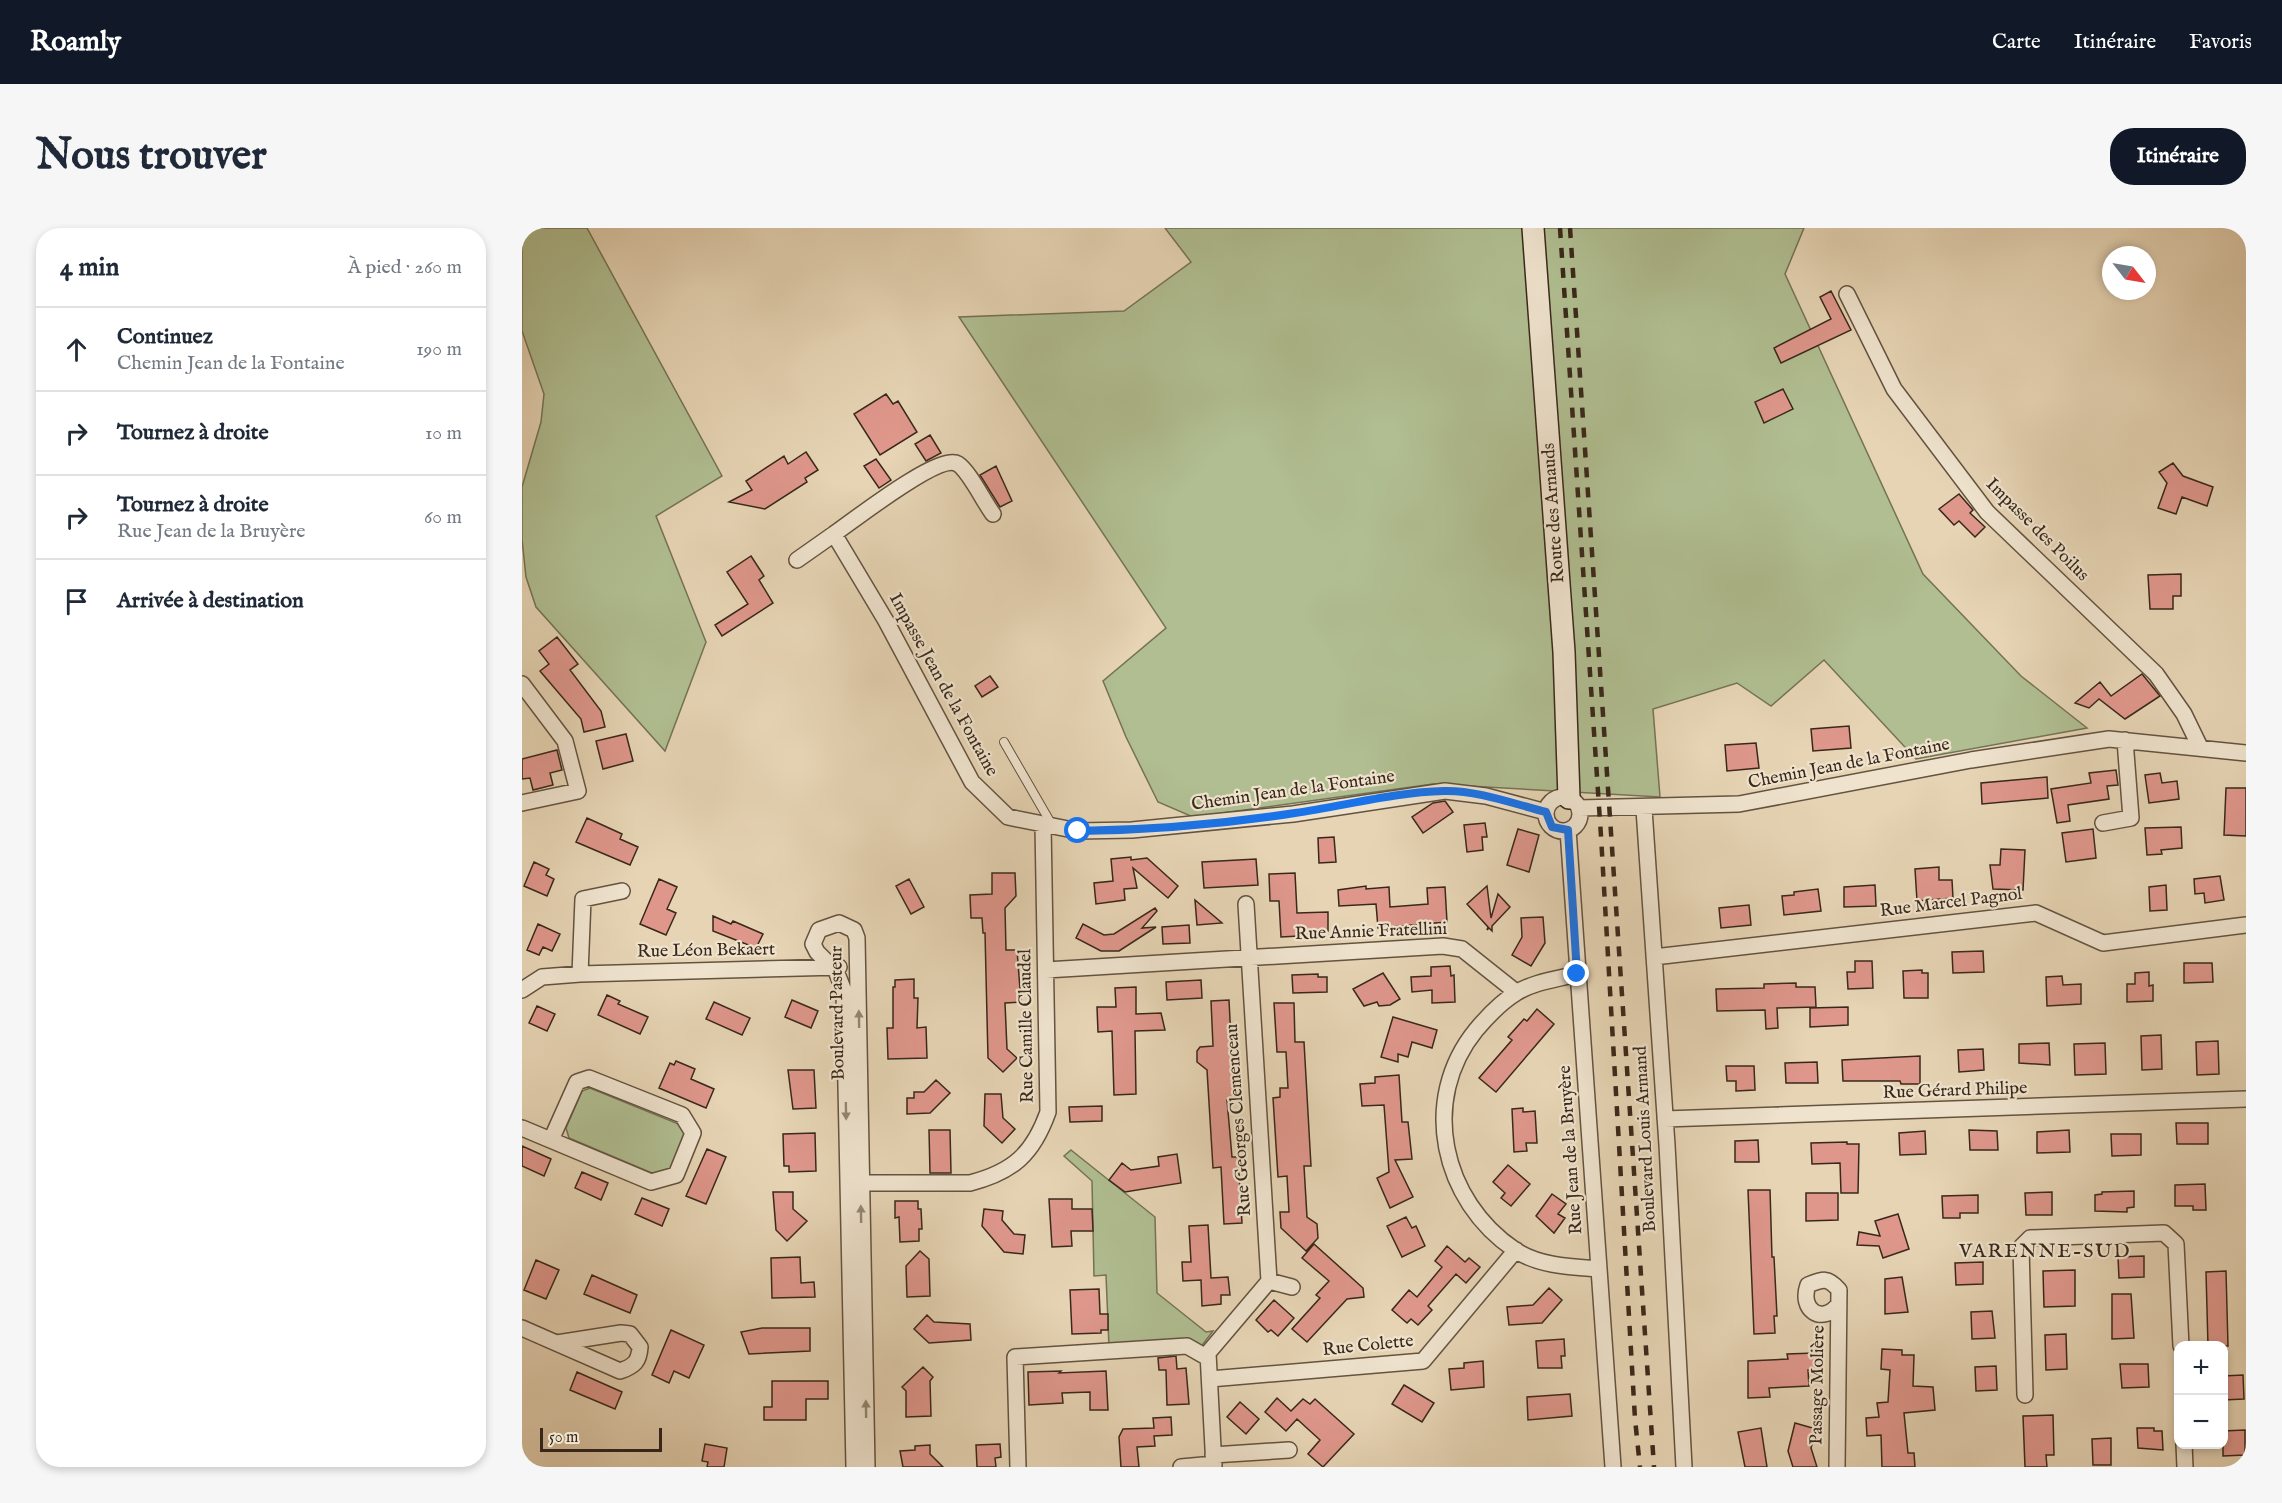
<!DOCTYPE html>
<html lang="fr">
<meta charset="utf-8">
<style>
:root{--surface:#fff;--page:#f6f6f7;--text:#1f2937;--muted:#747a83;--line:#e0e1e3;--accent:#111827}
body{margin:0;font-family:"IM FELL English",serif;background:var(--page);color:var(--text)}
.controls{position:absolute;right:18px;bottom:18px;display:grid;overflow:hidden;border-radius:12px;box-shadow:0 3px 9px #0003}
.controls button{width:54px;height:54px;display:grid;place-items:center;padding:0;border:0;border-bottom:2px solid var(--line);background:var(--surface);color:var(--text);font:30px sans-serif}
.compass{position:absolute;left:1580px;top:18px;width:54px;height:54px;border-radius:50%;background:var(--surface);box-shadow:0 3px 9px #0003;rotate:121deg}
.scale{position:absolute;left:18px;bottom:15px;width:122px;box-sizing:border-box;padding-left:6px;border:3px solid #39281a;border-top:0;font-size:16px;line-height:21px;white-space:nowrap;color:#39281a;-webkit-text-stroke:4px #efe3ce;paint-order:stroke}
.stop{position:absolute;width:18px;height:18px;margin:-14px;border:4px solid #1a73e8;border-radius:50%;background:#fff}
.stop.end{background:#1a73e8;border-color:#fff;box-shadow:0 2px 6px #0008}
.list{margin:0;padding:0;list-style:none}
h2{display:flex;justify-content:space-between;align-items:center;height:78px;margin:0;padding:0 24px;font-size:26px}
h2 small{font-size:20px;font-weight:400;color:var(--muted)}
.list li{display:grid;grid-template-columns:39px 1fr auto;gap:18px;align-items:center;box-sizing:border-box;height:84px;padding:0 24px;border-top:2px solid var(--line)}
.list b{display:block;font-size:22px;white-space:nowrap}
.list p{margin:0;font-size:20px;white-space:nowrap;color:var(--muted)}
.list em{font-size:20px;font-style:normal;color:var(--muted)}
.icon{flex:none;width:33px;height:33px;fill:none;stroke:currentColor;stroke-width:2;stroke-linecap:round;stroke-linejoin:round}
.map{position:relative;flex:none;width:1724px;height:1239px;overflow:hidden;border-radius:24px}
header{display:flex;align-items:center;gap:36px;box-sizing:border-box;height:84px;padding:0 30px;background:var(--accent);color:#fff}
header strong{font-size:28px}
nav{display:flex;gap:33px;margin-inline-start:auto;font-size:21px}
.intro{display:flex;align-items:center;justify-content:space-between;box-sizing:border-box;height:144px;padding:0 36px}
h1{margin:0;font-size:42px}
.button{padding:15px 27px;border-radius:24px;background:var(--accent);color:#fff;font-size:21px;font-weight:700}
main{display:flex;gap:36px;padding:0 36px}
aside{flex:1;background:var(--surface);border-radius:24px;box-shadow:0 3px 9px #0003}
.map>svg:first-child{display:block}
</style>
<header>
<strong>Roamly</strong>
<nav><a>Carte</a><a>Itinéraire</a><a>Favoris</a></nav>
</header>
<div class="intro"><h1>Nous trouver</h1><a class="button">Itinéraire</a></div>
<main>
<aside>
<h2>4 min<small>À pied · 260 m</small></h2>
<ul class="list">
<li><svg class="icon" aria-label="ahead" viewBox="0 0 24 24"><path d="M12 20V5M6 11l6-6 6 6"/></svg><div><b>Continuez</b><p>Chemin Jean de la Fontaine</p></div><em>190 m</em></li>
<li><svg class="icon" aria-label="right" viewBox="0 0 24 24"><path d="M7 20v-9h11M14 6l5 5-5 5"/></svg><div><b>Tournez à droite</b></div><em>10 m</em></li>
<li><svg class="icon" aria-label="right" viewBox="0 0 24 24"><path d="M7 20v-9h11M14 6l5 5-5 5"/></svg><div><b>Tournez à droite</b><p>Rue Jean de la Bruyère</p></div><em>60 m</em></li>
<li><svg class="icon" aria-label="arrive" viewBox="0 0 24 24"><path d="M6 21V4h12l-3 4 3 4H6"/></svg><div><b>Arrivée à destination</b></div></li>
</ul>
</aside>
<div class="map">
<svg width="1724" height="1239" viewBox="0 0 1724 1239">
<rect width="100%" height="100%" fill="#e6d4b4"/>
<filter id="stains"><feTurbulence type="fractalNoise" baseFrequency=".00333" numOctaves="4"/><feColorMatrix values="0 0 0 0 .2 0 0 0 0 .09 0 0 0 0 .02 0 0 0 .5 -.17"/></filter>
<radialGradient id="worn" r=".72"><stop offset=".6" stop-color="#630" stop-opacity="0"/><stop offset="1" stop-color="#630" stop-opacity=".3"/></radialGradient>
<path fill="#b0be91" stroke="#747356" stroke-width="1.5" d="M0,0H65L200,248L134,288L184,414L143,523L14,379L4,349L0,311V259L19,194L22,166L0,103Z
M643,0H1282L1263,46L1401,346L1499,448L1565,500L1394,531L1302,432L1249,478L1215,455L1131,481L1138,569L911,556L671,589L636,574L604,509L581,453L644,400L437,89L602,83L669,34Z
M68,860L159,897L164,906L148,943L137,948L47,910L44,900L60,863Z
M549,922L633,989L635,1065L684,1104L691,1103L678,1120L587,1119L584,1047L572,1048L570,953L542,928Z"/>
<path fill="#df978c" stroke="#39281a" stroke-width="1.5" d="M1309,63L1329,102L1259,135L1252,120L1309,91L1298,69Z
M1261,161L1271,181L1242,195L1233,174Z
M364,166L371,176L376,173L395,204L358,227L332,186Z
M408,207L419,225L404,233L393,216Z
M284,224L296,242L283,250L285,254L243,281L207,274L230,262L224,253L262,228L266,236Z
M354,231L369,252L357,260L342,238Z
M1651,235L1661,248L1691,259L1685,278L1660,269L1654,286L1636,280L1645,255L1637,244Z
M474,238L490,273L478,279L458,247Z
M1437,266L1451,282L1448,285L1463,299L1453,309L1437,293L1432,297L1417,281Z
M229,328L242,348L237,352L251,375L200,408L193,397L226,376L205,344Z
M1659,346V368H1651V381H1628L1626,347Z
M35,409L56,436L48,442L79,483L83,499L62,504L59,491L18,443L27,436L17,423Z
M1620,446L1638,468L1603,491L1577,471L1567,480L1553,475L1578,454L1589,468Z
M468,448L476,459L460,469L453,458Z
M1327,498L1329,520L1291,523L1289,501Z
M104,506L111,533L81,541L74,513Z
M1234,515L1237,540L1205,543L1203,517Z
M35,522L40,542L28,545L31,557L11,562L8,550L0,551V531Z
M1594,542L1596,557L1585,558L1587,571L1546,577L1548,593L1535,595L1529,561L1569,555L1567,545Z
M1638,545L1640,555L1655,553L1657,571L1627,575L1623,547Z
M1525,549L1526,570L1460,576L1459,555Z
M1704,560H1724V608L1702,607Z
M923,573L931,584L901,605L890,589L911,575Z
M65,590L100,606L98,611L116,619L108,637L54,614Z
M963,595L965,609H960L961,622L945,624L942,597Z
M1659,599L1660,620L1639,622L1640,626L1625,627L1623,600Z
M996,601L1017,607L1007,644L985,637Z
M1571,601L1574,630L1544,634L1540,605Z
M812,609L814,634L797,635L796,610Z
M1479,621L1503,622L1501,662L1471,661L1468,637H1478Z
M609,629V632L625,630L656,658L646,670L611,640L615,660L602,661L603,672L574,676L572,655L591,653L589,631Z
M734,631L736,657L682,660L680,634Z
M12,634L27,641L24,647L32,651L25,668L2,658Z
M1417,639V652H1430L1431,670L1395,673L1393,641Z
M470,645H493L494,668L483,680L484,722H495L499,774L483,775L485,821L495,830L481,844L466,830L463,705H461L460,690H449L448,667L470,666Z
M773,645L775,685L806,684V703L795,702V707L759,709L757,673H748L747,646Z
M1698,648L1702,672L1683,675L1682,665L1673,666L1672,651Z
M137,651L155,659L145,681L154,685L144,707L118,696Z
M387,651L402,679L389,686L374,658Z
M1353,657L1354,678L1322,679V659Z
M1644,657L1645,682L1628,683L1627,659Z
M844,658V661L867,659L868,679L906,676L905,660L923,659L925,694L856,700L854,676L817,678L816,662Z
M965,658L969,690L976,666L988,679L970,698V703L967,700L965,702L966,699L945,676Z
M1296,661L1299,683L1262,687L1260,668L1272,667V664Z
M673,672L700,695L675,697Z
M1227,677L1229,697L1199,700L1197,680Z
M633,680L635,683L620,700L634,699L597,723H579L554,710L561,696L582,707L592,706Z
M191,688L209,696L211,693L241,706L234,720L191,703Z
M1021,689L1023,715L1009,738L990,727L1000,709L999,690Z
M16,696L38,706L30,723L21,719L17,727L5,722Z
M667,697L668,715L641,716L640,699Z
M1461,723L1462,744L1431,745L1430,724Z
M1333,733H1350L1351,760L1326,761L1325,744H1333Z
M1662,735H1690L1691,754L1662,755Z
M928,738L929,748L932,747L933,774L910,775V762L890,764L889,749L909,748V739Z
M1400,742V745H1406V770H1382L1381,743Z
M1627,744V758L1631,757V773L1605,774V756H1613V745Z
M861,745L878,771L868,777L857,778L855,774L842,778L831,761Z
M796,746V749H805V764L771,765L770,747Z
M1540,748L1541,757L1559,756V776L1525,778L1524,749Z
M392,751V770H396L395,800L404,799L405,830L366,831L365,800H371V759H373V752Z
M679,752L680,770L645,772L644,754Z
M1274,755V759H1293L1294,779L1255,780L1256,800L1244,801L1243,782L1195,783L1194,761L1242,760V756Z
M614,759V786L639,785L643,802L613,803L614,866L592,867L590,803L576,804L575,779H594L593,760Z
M85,767L98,773L96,776L126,789L118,806L76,787Z
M270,772L296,783L289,800L263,789Z
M707,772L712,872H705L710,929H716L720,995L702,996L699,939L691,940L685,842L675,834V823L678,819L691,818L689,773Z
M192,774L228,790L220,807L184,791Z
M752,775H772L773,814H782L789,938H782L785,989L795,996L796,1010L784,1023L759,1000L758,984H767L765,948L756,949L751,870L758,869V860H766L764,824H755Z
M15,778L33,786L25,803L7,795Z
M1326,779V797L1288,799V780Z
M1015,781L1032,796L974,864L957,850L990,812L986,809L1002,791L1005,793Z
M871,789L915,802L910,820L890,814L886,829L876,826V834L859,829Z
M1639,807L1640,841L1620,842L1619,808Z
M1696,813L1697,846L1675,847L1674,814Z
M1527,815L1528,837L1497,835V816Z
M1583,815L1584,846L1553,847L1552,816Z
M1461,821L1462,842L1437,844L1436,822Z
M1398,828V856H1379L1378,853H1321L1320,832Z
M154,833L173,841L169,851L192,861L184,880L137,860L148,835L152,837Z
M1295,834L1296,855H1264L1263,835Z
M1204,838H1232L1233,862L1214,863V853H1205Z
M266,842H292L294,880L271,881Z
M877,847L880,894H886L890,931L873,932L891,969L868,980L855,950L867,944L862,877L840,878L838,856L853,855V849Z
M414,852L428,865L408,885L385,886V870H392V864H402Z
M463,866H479L481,890L493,901L480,915L462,898Z
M580,878V893L548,894L547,879Z
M1001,880V884L1013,883L1015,915H1004L1005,923L992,924L990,881Z
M1654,895H1686V916H1655Z
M407,902H428L429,945H408Z
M1447,902L1475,903L1476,922H1448Z
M1547,902L1548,924L1515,925V904Z
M1403,903L1404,926L1378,927L1377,905Z
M293,905L294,943L267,944V938H262L261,906Z
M1589,906H1619V927L1590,928Z
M1236,912L1237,934H1213V913Z
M1325,914V916H1337L1336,965H1319L1318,935L1290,936L1289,915Z
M0,918L29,931L22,948L0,938Z
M185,921L204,929L184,976L164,968Z
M655,926L659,955L603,964L587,952L600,935L609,942L637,938L636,929Z
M986,937L1008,956L989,978L979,970L983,965L971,954Z
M60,944L86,955L79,972L53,960Z
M1683,956L1684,982H1671V978H1653V957Z
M1226,962H1248L1250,1029H1252L1255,1088H1252L1253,1105L1232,1106Z
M1612,963V979L1605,980V984L1573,983V967L1580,966V964Z
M251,964H271V981L285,993L265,1013L254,1002Z
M1530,964V987H1504L1503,965Z
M1284,965H1316V992L1284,993Z
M1030,966L1044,976L1036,986L1043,990L1032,1005L1014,988Z
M1456,967V985H1438V990H1421L1420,968Z
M120,970L147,981L140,998L113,986Z
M527,971H550V981H570L571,1003H549L550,1018L530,1019Z
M373,973H396V981H399L400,1001H397V1013L378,1014L377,989L373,990Z
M462,981L481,983L480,992L492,1006L503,1007L501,1026L482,1024L460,998Z
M1376,986L1387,1021L1361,1030L1357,1018L1335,1017L1337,1004L1358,1008L1353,993Z
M884,989L890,1000L894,998L903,1018L880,1029L865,998Z
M686,997L689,1050L706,1049L708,1067H699V1076L680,1078L679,1052L661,1053L660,1034H669L667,998Z
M792,1016L841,1060L842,1069L825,1071L785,1114L770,1101L798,1070L794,1067L807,1053L780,1030Z
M925,1018L943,1034L947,1030L958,1039L944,1055L934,1046L906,1078L910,1082L896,1097L889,1091L885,1095L870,1082L887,1062L895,1069L920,1039L913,1033Z
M398,1023L407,1031L408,1068L385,1069L384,1038Z
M1622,1028V1049L1597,1050L1596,1029Z
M278,1029L279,1055L292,1054L293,1069L250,1070L249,1030Z
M14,1032L37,1042L24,1071L2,1062Z
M1461,1034V1056L1434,1057L1433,1035Z
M1553,1042V1078L1522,1079L1521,1043Z
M1704,1043L1706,1118H1686L1684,1044Z
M70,1047L115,1067L108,1085L62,1066Z
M1380,1049L1386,1084L1363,1086V1051Z
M1027,1060L1040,1072L1020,1095L987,1097L985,1079L1011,1077Z
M577,1061L578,1086H586V1102H579V1105L550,1106L548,1062Z
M1590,1066H1609L1612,1110L1590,1111Z
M752,1072L772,1090L756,1108L749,1102L746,1104L734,1092Z
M1470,1083L1473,1110L1450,1111L1449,1084Z
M405,1087L412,1094L448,1096L449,1112L407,1115L392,1101Z
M240,1100H288V1123L227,1126L219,1104Z
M149,1102L182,1117L167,1150L152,1143L147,1155L130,1147Z
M1544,1106L1545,1141L1524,1142L1523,1107Z
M1042,1111L1043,1128H1039L1040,1140H1016L1014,1113Z
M1360,1121L1380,1122V1127H1392L1391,1158L1411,1159L1413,1182L1382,1185L1386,1225H1392L1393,1239H1360L1359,1207L1345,1208L1344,1190L1357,1189L1355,1175L1366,1174L1368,1142L1359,1141Z
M1293,1125L1294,1142H1286L1287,1158L1247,1160L1248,1169L1226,1170V1133L1266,1131L1265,1126Z
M654,1128L655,1141L664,1140L667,1176L645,1177L644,1142H637L636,1130Z
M961,1133L962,1159L929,1162L927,1141L942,1140V1135Z
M1598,1136H1626L1627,1159L1600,1160Z
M1474,1138L1475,1162L1454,1163L1453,1139Z
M401,1139L411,1149L408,1153L409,1188L384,1189V1163L380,1159Z
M539,1143L537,1145L584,1143L586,1182H568V1164L540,1165L541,1175L507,1177L506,1144Z
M55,1144L100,1164L93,1181L48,1162Z
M1721,1147L1722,1171L1701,1172V1148Z
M250,1153H306V1171H284V1192H242V1179H250Z
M882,1157L912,1175L900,1194L870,1176Z
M1048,1166L1050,1188L1006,1192L1005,1169Z
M755,1170L769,1183L781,1171L788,1176L793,1171L832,1206L801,1239L786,1226L798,1212L775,1191L764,1203L743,1184Z
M718,1174L737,1191L724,1206L705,1189Z
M1531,1187L1532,1227H1524L1525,1239H1503L1501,1188Z
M649,1189L650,1207L632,1208L633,1218L615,1219L617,1239H599L597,1209L601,1201L632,1200L631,1190Z
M1273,1195L1294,1201L1289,1220L1295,1239H1271L1266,1223Z
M1239,1200L1245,1239H1223L1216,1204Z
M1615,1200H1632V1203H1640L1641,1222L1616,1220Z
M1723,1202V1227L1701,1228V1203Z
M1589,1210V1237H1571L1570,1211Z
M183,1216L205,1220L202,1239H185L186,1234L180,1233Z
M478,1216L479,1229L473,1230L474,1239H455L454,1217Z
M408,1217V1226L421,1239H381L378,1223L393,1222V1218Z"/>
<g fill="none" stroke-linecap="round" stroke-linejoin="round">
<defs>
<path id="lane" d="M482,514L530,597"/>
<path id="street" d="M1325,66L1372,161L1465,284L1634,446L1662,486L1678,519
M471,286C462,274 447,243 436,236C417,225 331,293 312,306L364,393L450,554L486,589L556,603L610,602L771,586L923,563L964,568L1024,584
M275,332L312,306
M0,456L43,513L56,563L0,575
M1024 586a17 17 0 1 1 34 0a17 17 0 1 1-34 0Z
M1057,580L1217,576L1449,532L1587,511L1724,525
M1122,581L1145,917L1162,1239
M1581,595L1609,590L1603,512
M1046,602L1091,1239
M1132,729L1514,685L1581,715L1724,697
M524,742L921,718L940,721L994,764
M58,746L61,671L100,663
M1055,746C1036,751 1011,754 994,765C979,774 965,789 954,802C897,872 920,973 993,1022C1017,1038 1049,1039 1077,1041
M0,762L20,749L58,746L317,739
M1143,891L1724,871
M0,900L129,954L154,947L171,905L160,887L67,850L55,854L29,912
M328,955H448C491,944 511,926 526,884L521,597
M747,1053L770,1059
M0,1100L98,1143C113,1138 117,1133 118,1119L108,1106L99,1105L35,1115
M688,1151L901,1133L994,1022
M1503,1167L1499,1019L1508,1010L1642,1005L1654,1016L1659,1118
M1662,1216L1663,1239
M691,1227L767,1222
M332,1239L322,763L314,743L295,724L291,716L297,702L317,695L332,702L335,710L345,1239
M496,1239L493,1129L665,1118L686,1130
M659,1239L692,1236
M692,1239L686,1125L747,1053L724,676
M1315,1239L1317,1062C1306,1049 1301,1051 1286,1057C1277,1082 1300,1097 1316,1077"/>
<path id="secondary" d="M1011,0L1042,424L1047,570"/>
</defs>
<use href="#lane" stroke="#645340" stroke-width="10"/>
<use href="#street" stroke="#645340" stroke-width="18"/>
<use href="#secondary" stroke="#39281a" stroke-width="24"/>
<use href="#lane" stroke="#efe3ce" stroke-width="8"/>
<use href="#street" stroke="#efe3ce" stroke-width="15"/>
<use href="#secondary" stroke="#efe3ce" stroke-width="21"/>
<path stroke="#39281a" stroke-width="4.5" stroke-dasharray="10 10" stroke-linecap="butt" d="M1038,0L1079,608L1113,1191L1118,1239
M1048,0L1132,1239"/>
</g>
<defs><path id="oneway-solid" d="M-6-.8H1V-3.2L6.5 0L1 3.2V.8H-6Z" transform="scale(1.5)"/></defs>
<g fill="#948674">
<use href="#oneway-solid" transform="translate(337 791) rotate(-91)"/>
<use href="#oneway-solid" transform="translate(324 883) rotate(89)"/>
<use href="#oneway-solid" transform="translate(339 986) rotate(-91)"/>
<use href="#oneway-solid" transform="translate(344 1181) rotate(-91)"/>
</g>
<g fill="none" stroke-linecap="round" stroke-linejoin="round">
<path stroke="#1a73e8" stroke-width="8" d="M556,603C628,602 702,596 773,585C822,578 873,564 922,563C955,562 992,576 1024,584L1030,599L1046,602L1055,746"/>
</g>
<g text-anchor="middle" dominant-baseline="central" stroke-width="4.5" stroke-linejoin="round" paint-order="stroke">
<g font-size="18" fill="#39281a" stroke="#efe3ce">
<text transform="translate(1032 285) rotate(-94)">Route des Arnauds</text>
<text transform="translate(1515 302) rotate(45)">Impasse des Poilus</text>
<text transform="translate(421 457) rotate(61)">Impasse Jean de la Fontaine</text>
<text transform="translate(1327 536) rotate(-11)">Chemin Jean de la Fontaine</text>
<text transform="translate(771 563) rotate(-8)">Chemin Jean de la Fontaine</text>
<text transform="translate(1429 675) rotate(-7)">Rue Marcel Pagnol</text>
<text transform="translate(849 704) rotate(-2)">Rue Annie Fratellini</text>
<text transform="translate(184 723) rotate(-1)">Rue Léon Bekaert</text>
<text transform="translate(316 785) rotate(-91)">Boulevard Pasteur</text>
<text transform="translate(505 798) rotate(-91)">Rue Camille Claudel</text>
<text transform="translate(1433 863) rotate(-2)">Rue Gérard Philipe</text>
<text transform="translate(717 892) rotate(-94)">Rue Georges Clemenceau</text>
<text transform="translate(1124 911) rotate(-93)">Boulevard Louis Armand</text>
<text transform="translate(1049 922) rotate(-94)">Rue Jean de la Bruyère</text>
<text transform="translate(846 1118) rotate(-6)">Rue Colette</text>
<text transform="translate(1296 1157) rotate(-89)">Passage Molière</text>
</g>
<g font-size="20" letter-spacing="1.5" fill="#39281a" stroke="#efe3ce">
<text x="1523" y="1023">VARENNE-SUD</text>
</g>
</g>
<rect width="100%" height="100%" filter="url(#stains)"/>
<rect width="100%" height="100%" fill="url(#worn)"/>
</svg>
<div class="controls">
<button>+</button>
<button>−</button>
</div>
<svg class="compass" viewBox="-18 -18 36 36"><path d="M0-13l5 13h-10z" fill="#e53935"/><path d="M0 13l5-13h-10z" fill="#747a83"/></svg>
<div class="scale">50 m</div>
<div class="stop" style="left:556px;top:603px"></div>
<div class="stop end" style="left:1055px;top:746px"></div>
</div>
</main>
